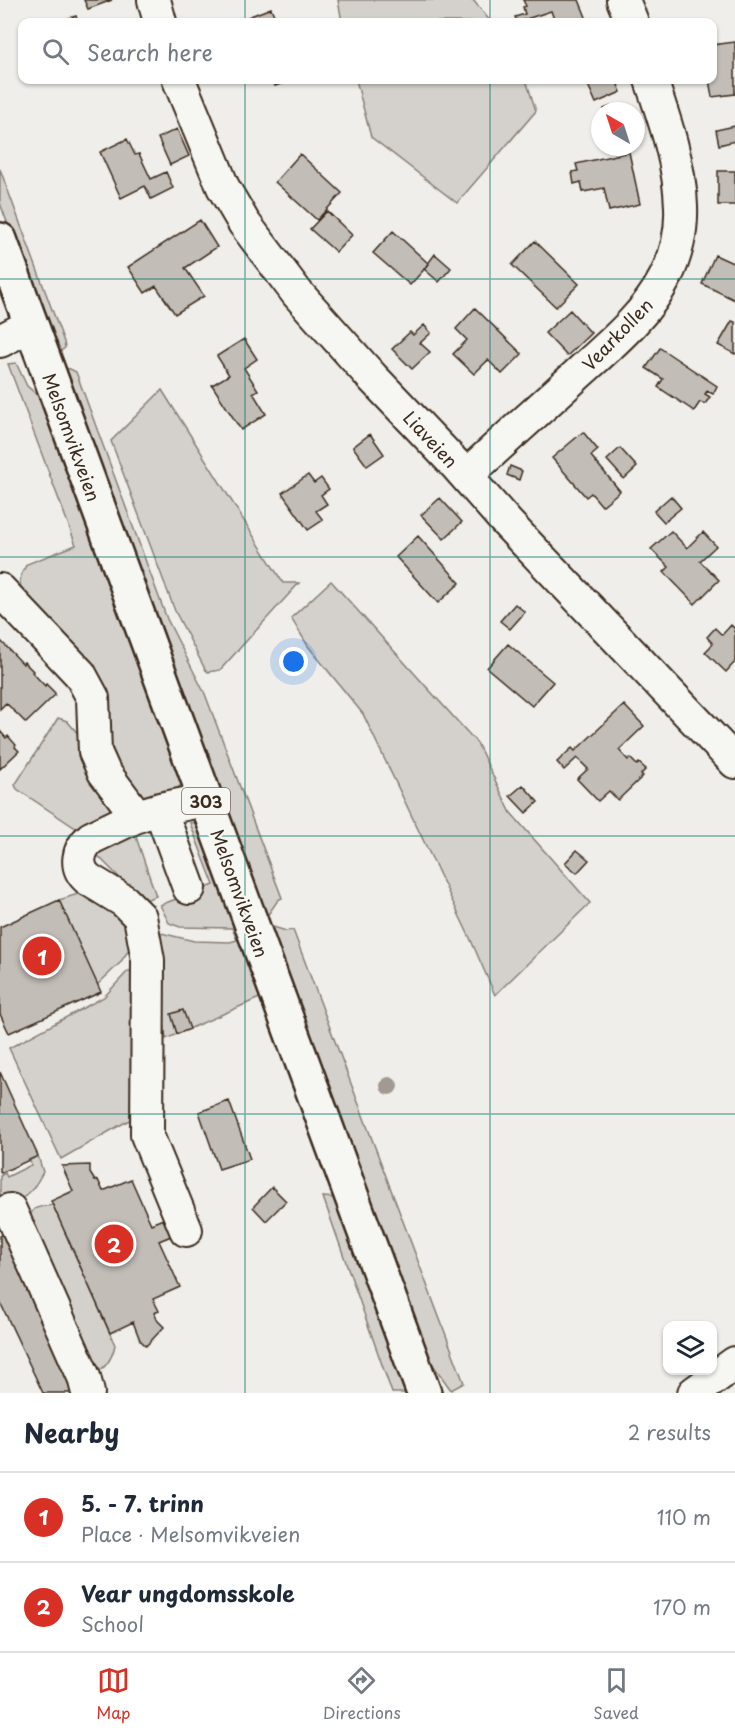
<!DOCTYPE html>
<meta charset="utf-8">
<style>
:root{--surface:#fff;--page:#f2f2f3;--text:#1f2937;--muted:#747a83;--line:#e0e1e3;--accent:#d93025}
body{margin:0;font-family:"Playpen Sans",sans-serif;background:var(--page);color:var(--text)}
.controls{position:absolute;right:18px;bottom:18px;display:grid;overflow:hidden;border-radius:12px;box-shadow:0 2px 4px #0004}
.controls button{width:54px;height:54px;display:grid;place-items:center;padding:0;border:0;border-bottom:2px solid var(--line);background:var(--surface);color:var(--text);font:30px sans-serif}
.compass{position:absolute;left:591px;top:102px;width:54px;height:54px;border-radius:50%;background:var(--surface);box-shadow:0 2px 4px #0004;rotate:321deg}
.you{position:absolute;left:294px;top:662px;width:21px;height:21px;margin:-15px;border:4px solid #fff;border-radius:50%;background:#1a73e8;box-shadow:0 0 0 9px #1a73e833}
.badge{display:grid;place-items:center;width:39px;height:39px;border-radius:50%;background:var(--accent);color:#fff;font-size:20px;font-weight:700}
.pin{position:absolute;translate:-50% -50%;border:3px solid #fff;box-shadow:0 2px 6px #0006}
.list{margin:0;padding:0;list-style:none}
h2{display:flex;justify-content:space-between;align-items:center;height:78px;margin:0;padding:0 24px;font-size:26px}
h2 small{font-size:20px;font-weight:400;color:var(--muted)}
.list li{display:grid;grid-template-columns:39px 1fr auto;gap:18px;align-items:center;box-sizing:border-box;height:90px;padding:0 24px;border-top:2px solid var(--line)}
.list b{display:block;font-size:22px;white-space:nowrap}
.list p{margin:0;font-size:20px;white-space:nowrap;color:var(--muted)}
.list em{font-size:20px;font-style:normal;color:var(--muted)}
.icon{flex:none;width:33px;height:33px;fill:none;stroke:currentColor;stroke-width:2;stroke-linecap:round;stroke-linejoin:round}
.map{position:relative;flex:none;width:735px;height:1393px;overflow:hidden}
.search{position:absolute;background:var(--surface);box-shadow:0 2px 4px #0004;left:18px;right:18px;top:18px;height:66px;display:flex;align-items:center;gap:15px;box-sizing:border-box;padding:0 21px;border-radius:12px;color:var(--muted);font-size:22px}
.sheet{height:258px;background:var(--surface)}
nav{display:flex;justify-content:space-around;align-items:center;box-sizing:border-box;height:84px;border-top:2px solid var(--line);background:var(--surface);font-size:16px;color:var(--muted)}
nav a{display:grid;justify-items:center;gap:3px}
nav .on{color:var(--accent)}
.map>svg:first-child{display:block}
</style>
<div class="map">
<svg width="735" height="1393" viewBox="0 0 735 1393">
<rect width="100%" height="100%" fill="#efeeea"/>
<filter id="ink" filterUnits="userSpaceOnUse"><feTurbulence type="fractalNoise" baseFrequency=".0167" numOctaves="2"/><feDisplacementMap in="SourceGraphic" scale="12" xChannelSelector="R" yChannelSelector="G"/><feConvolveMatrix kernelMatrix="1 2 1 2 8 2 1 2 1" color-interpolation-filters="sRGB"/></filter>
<g filter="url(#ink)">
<path fill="#d4d1cc" stroke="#887e75" stroke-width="1.5" d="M338,0H473L491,22H342Z
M356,80H526L536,111L457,203L371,137Z
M0,169L64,342L65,348L59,352L53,347L0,203Z
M16,363L27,386L44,401L185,778C175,798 157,798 137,798L122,778L110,742L22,591C18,581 21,573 27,564L76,545L8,364Z
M65,368L70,369L76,372L167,619L205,694L282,898L278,900L267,916L270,926L286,931L293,930L464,1383L451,1390L421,1348Z
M162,390L283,583H299L220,670L208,672L205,669L175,611L111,441Z
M331,581L477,743L511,813L590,903L495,995L470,938L363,714L308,646L291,618Z
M58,718L67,721L80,736L118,807L85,827H74L17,789L15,785Z
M196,822L201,826L264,996L166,1039L154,938L158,933H161L194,941L230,942L237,940L232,928L180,927L169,923L160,905L214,885L190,823Z
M133,828L156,896L145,900L135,893L91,849Z
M78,894L95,900L126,918L130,948L120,963L97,985L59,900Z
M128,971H138L140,974L131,1119L61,1159L9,1048L104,997Z
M38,1156L43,1172C31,1195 25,1199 0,1208V1176L5,1173L7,1177L31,1165L30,1160Z
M323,1197L336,1198L411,1393H392Z
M53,1205L115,1345C112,1359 106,1369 93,1374L28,1225C31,1206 35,1207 53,1205Z"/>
<path fill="#c2bdb7" stroke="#3b2a1e" stroke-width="1.5" d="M84,0H112L88,9Z
M523,0H579L588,22H555L551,11L517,22L515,17L525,14L523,7L526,6Z
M271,8L277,22H235Z
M76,16L78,22H64L63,20Z
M735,42V94L712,97L709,80H712V45Z
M272,80H292L275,86Z
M601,80H616L621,92L596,103L588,85Z
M615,105L617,111H605L604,109Z
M735,126V141L719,145L716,130Z
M177,129L189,156L170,165L158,138Z
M127,139L135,155L139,154L151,179L166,172L173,188L151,199L145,186L121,198L100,152Z
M629,152L640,204L609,211L604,188L583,192L581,182L574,184L572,172L578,171L576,164Z
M300,154L342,193L317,220L275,182Z
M718,171H735V205H718Z
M327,211L352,235L336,252L310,229Z
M200,220L217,247L185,268L204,296L175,314L156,286L145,293L128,267Z
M393,231L429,264L410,285L373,253Z
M535,241L579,284L556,307L512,265Z
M435,254L451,268L439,282L424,269Z
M715,255L735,264V300L702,284Z
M475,308L522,354L502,374L488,360L474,374L453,354L467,340L456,329Z
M570,310L591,333L567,356L545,333Z
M732,321L735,322V354L718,345Z
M424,325L431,333L420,343L430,352L412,369L392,349L410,332L413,335Z
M244,339L257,359L244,368L258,390L253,393L266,414L241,430L212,385L229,375L217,356Z
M660,348L717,386L713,394L707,391L705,394L710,397L705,404L700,402L694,411L658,387L663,379L646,368Z
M583,432L598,450L591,456L620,491L602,506L591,493L586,497L552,458Z
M370,434L384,454L367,466L353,447Z
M620,448L637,467L624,479L607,460Z
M510,466L522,471L519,480L507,475Z
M308,475L314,483L321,478L329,489L321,495L327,504L316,511L323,520L308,530L282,493Z
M671,496L681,508L664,522L654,511Z
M440,498L462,522L444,539L421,515Z
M671,531L687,548L703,532L716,546L700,561L719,580L695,604L664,572L669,567L651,549Z
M418,536L460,583L438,603L396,557Z
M515,604L525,612L510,629L500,621Z
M731,625L735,629L734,631L735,633V662L726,672L705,652L713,644L707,637L715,628L722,635Z
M0,640L23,664L24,662L33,671L32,672L45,686L46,684L55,693V695L26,723L6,703L0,709Z
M508,644L553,682L532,706L487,668Z
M624,705L644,726L619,750L628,760L630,758L637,765L639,763L646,769L641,774L643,776L618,800L609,791L598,801L577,779L588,769L577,758L564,770L557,762L572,748L575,751Z
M0,731L6,738L8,736L16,745L15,747L19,751L0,769Z
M523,785L538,802L526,813L510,796Z
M577,850L589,860L577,873L565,863Z
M59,900L101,992L9,1033L0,1014V927Z
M183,1010L190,1029L177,1034L171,1014Z
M0,1072L38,1156L1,1173L0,1171Z
M229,1101L250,1159L219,1169L199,1112Z
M90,1165V1173L95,1181L98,1180L103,1191L131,1179L151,1224L163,1219L171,1236L159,1241L180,1287L153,1299L159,1311L154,1313L158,1321L164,1327L146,1346L140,1340L133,1322L110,1333L51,1201L73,1191L62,1166Z
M272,1187L286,1201L266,1221L253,1207Z
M11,1231L81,1393H43L0,1302V1236Z"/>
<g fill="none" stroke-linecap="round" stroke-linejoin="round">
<defs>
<path id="minor" d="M154,0L160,22
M623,0L632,22
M179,80L223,187L244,223L297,293L372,377L456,465L508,524L735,762
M0,341L31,325
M466,476C503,441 542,407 580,372C611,344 646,315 665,278C676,257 682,231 681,207C680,164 665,121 651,80
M0,590L80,674L93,698L95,752L104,772L137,816L160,809L205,800
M160,809L189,888
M137,816L91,838C78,849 74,867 88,879L124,901L140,917L148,960L147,1135L186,1230
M10,1210L84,1377L88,1393
M694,1393L735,1363"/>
<path id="major" d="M0,240L424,1393"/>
</defs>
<use href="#minor" stroke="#3b2a1e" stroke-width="36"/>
<use href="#major" stroke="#3b2a1e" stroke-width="38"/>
<use href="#minor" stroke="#f6f6f2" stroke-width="32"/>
<use href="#major" stroke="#f6f6f2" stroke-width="33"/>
</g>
<circle fill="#a19992" cx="389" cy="1086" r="9"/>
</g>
<path fill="none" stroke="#0f766e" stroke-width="1.5" stroke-opacity="0.55" d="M245,0V22M490,0V22M245,80V1393M490,80V1393M0,279H735M0,557H735M0,836H735M0,1114H735"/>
<g text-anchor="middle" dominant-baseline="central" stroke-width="4.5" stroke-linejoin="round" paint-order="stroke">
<rect fill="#f6f6f2" stroke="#73675e" stroke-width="1.5" x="182" y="788" width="48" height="26" rx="4.5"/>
<g font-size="16" font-weight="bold" fill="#3b2a1e">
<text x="206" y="801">303</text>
</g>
<g font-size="18" fill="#3b2a1e" stroke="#f6f6f2">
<text transform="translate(617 334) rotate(-46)">Vearkollen</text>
<text transform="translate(72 437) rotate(70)">Melsomvikveien</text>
<text transform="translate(431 439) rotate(47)">Liaveien</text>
<text transform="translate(240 893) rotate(70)">Melsomvikveien</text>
</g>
</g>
</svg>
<div class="controls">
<button><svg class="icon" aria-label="layers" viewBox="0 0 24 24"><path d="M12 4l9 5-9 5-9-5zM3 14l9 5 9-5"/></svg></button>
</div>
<svg class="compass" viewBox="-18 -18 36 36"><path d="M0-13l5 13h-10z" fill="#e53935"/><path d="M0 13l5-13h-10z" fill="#747a83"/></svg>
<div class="you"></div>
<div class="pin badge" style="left:42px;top:956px">1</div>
<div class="pin badge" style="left:114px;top:1244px">2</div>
<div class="search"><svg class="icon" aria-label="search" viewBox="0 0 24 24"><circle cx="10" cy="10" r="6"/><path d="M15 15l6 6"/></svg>Search here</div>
</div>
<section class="sheet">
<h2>Nearby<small>2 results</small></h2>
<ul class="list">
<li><span class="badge">1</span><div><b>5. - 7. trinn</b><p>Place · Melsomvikveien</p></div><em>110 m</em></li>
<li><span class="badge">2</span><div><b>Vear ungdomsskole</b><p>School</p></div><em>170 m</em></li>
</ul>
</section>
<nav>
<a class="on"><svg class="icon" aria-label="map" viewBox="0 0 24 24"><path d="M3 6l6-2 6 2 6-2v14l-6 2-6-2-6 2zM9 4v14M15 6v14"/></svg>Map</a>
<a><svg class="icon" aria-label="directions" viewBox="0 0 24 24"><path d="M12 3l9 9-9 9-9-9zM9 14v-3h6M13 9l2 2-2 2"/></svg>Directions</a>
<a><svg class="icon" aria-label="saved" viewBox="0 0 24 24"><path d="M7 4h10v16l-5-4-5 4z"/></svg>Saved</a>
</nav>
